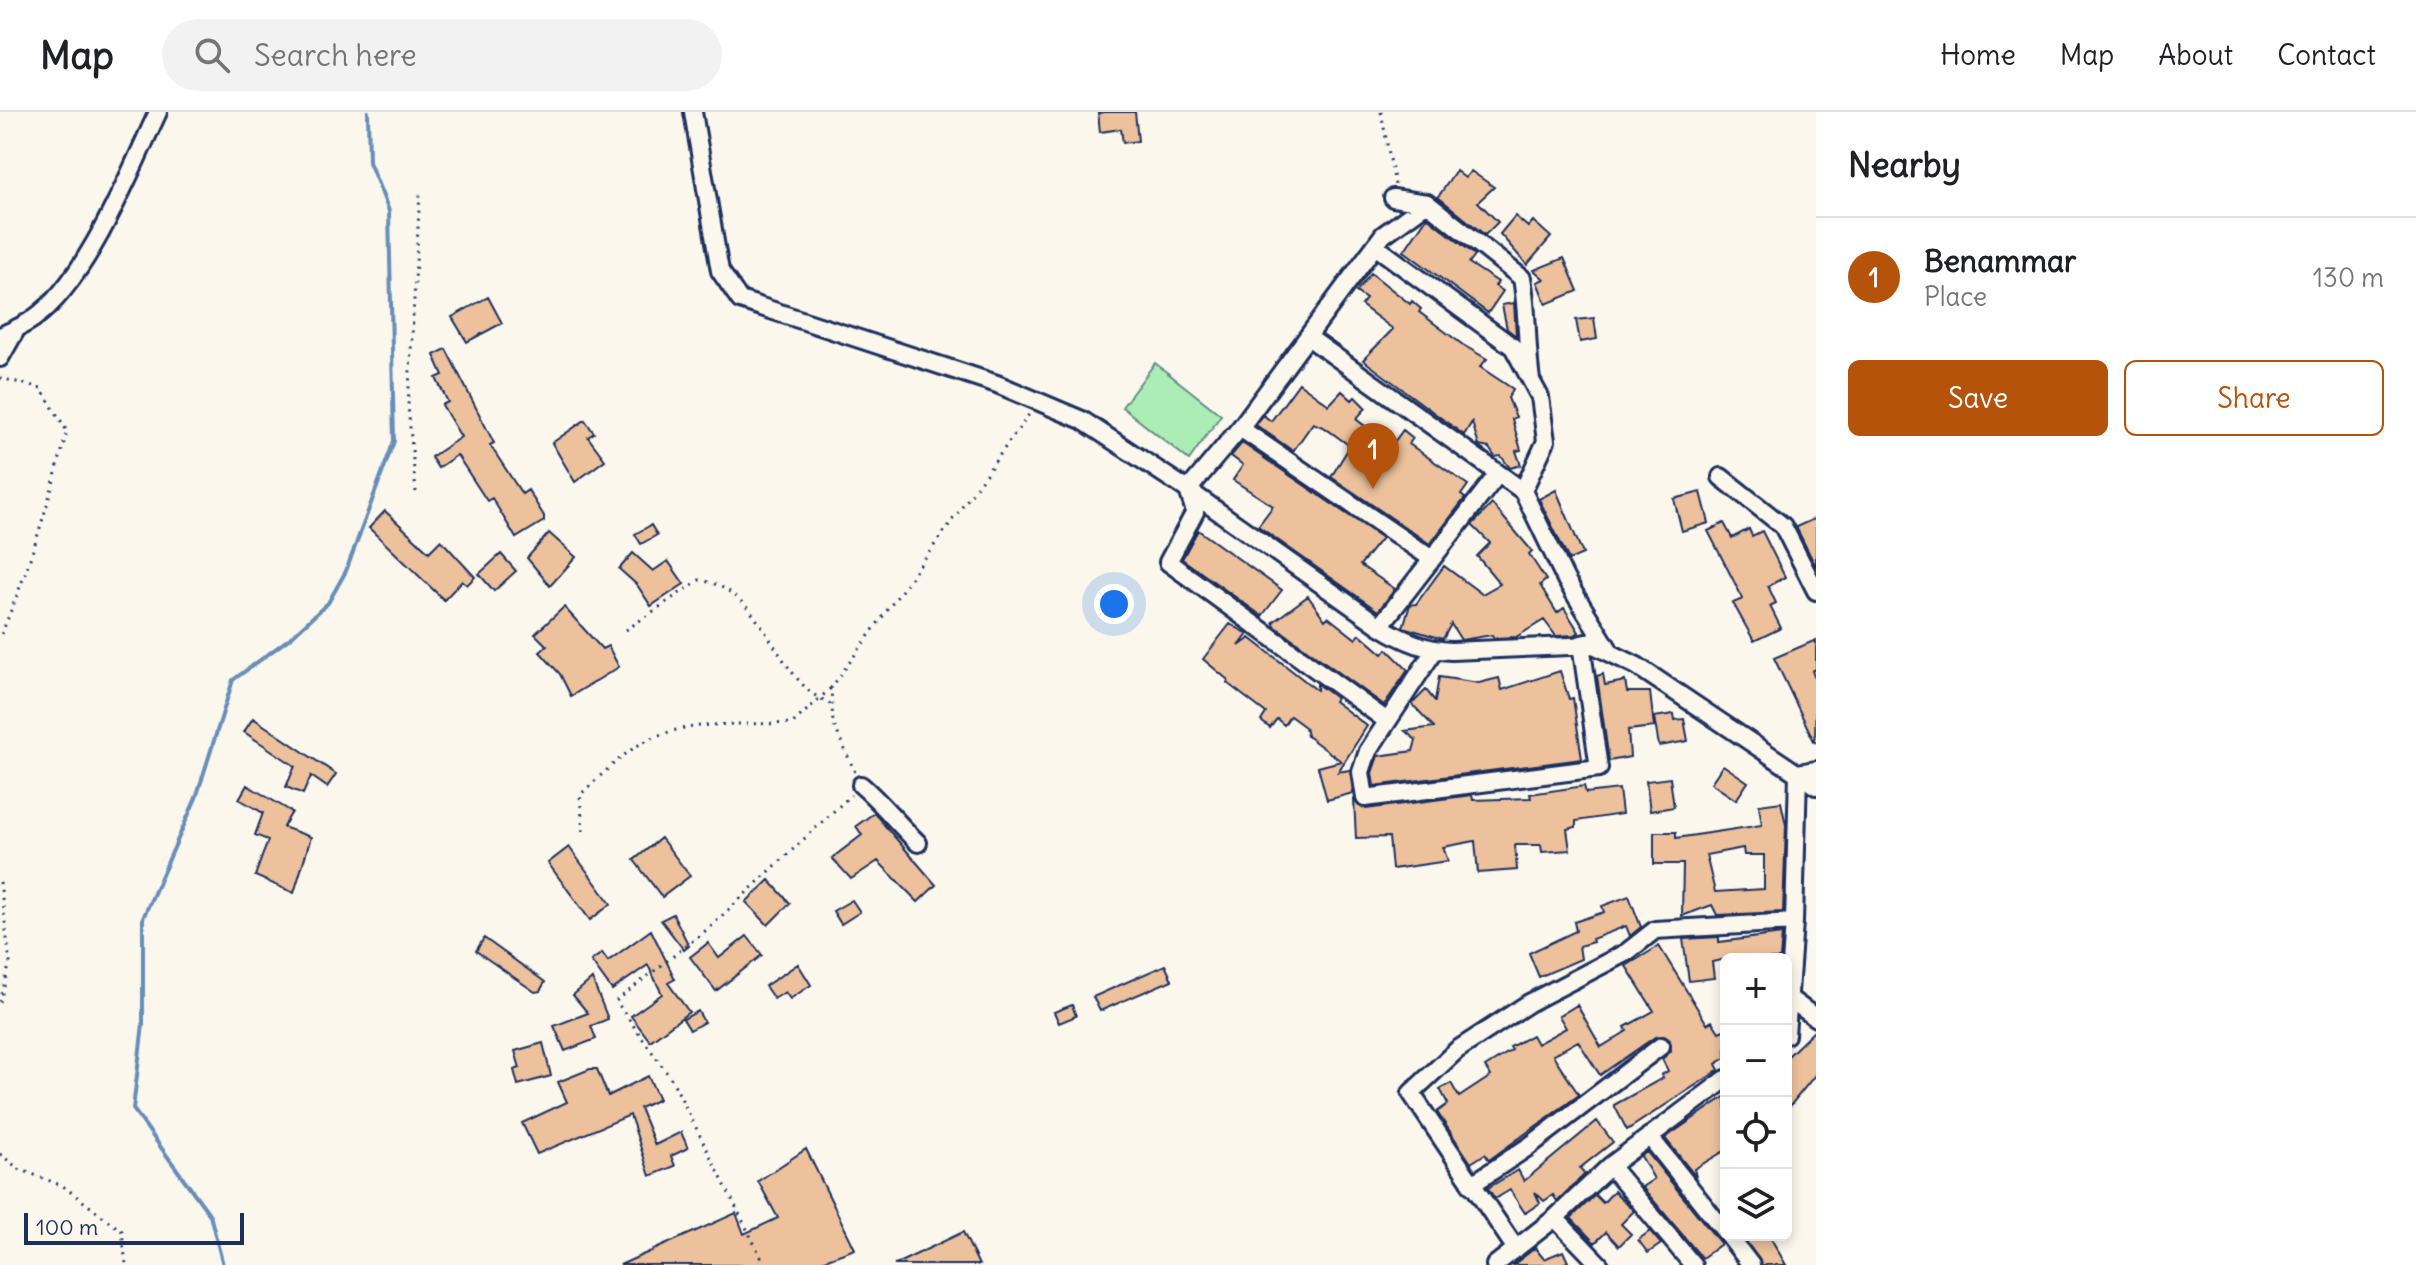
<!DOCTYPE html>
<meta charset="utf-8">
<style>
:root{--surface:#fff;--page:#f2f2f2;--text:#202124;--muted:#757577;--line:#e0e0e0;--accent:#b45309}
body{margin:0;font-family:Delius,sans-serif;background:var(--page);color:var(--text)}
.controls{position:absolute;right:24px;bottom:24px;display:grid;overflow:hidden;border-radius:12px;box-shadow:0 4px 12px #0003}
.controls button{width:72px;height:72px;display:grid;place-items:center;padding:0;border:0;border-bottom:2px solid var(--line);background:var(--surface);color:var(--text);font:40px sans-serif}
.scale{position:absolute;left:24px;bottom:20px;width:220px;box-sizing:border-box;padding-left:8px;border:4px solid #1b2f5e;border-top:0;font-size:22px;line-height:28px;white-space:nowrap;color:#1b2f5e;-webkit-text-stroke:6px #fbf7ec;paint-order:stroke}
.you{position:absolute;left:1114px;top:492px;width:28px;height:28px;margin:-20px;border:6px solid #fff;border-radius:50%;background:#1a73e8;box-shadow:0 0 0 12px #1a73e833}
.badge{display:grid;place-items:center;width:52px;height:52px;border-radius:50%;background:var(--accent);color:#fff;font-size:26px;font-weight:700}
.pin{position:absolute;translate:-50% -66px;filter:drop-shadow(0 2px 4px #0008)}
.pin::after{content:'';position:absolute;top:42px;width:28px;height:24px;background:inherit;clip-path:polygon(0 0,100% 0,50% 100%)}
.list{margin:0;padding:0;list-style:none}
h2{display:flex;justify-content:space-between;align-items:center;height:104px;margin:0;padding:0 32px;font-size:34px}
h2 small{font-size:26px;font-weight:400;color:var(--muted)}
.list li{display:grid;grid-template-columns:52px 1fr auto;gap:24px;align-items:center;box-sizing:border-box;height:120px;padding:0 32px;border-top:2px solid var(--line)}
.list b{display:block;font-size:30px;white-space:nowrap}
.list p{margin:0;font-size:26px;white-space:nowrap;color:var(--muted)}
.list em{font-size:26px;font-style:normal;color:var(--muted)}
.actions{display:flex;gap:16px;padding:24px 32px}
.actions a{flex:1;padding:18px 0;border:2px solid var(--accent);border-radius:12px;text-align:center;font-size:28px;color:var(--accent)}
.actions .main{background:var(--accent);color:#fff}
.icon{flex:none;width:44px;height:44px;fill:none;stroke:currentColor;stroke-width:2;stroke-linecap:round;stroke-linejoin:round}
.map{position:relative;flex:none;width:1816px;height:1153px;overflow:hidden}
header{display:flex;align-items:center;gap:48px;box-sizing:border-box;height:112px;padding:0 40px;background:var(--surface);border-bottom:2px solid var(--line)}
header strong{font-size:38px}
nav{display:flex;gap:44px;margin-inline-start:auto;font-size:28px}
.search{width:560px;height:72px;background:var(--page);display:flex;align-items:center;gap:20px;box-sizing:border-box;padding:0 28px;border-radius:44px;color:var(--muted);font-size:30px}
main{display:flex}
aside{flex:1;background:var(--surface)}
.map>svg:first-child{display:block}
</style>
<header>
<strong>Map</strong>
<div class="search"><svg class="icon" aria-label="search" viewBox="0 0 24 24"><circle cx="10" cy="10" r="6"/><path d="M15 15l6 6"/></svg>Search here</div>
<nav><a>Home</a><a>Map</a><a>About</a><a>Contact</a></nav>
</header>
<main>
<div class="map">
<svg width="1816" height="1153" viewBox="0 0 1816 1153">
<rect width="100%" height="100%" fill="#fbf7ec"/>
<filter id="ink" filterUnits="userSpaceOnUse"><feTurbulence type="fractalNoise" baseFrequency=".0125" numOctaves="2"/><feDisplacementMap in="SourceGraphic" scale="16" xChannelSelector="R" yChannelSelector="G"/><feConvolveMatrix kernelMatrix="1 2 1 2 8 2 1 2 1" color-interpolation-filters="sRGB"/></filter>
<g filter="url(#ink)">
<path fill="#acecb5" stroke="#648e8a" stroke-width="2" d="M1155,251L1221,303L1189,348L1122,295Z"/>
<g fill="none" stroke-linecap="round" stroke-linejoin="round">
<path stroke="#658eb9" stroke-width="4" d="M223,1153L210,1103L133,997L143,912V806L196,686L233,568L290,526L328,491L346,459L394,329L389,99L369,50L368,0"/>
</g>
<path fill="#ecc19c" stroke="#1b2f5e" stroke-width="2" fill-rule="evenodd" d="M1105,0H1135L1138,29L1123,31L1121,17L1100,20L1098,1Z
M1456,59L1465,66L1471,59L1494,75L1478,90L1498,110L1485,123L1438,85Z
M1515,104L1528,115L1533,109L1551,125L1527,153L1500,122Z
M1427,105L1475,143L1469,151L1498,170L1495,174L1503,179L1488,201L1404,139Z
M1564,146L1578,179L1546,192L1537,170L1544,167L1534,158Z
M1371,161L1410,192L1412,189L1421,197L1419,200L1463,233L1487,247L1480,255L1513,277L1508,286L1516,305L1512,307L1521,338L1516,339L1521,353L1510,356L1501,344L1495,345L1489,336L1479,334L1472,310L1464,323L1363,248L1393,217L1361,193L1366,187L1356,180Z
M488,185L502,211L467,230L452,205Z
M1514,191L1516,223H1515L1507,217L1502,193Z
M1594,206L1597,227L1580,230L1576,208Z
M446,237L494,331L490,333L522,382L528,378L544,404V409L516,426L492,386L487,389L457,343L438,356L431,345L461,325L442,293L448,290L436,266L443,263L434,243Z
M1299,271L1329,293L1342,279L1352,288L1355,285L1366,296L1356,307L1391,334L1403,318L1413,326L1409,332L1468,373L1461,383L1465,386L1430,432L1331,365L1350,334L1325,316L1313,311L1293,339L1256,313L1263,303L1271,309Z
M585,308L594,321L588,325L605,348L575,370L552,331Z
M1242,331L1382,426L1360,453L1395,477L1378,499L1258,414L1273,394L1233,368L1243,353L1231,344Z
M1556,378L1583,442L1569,448L1539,387Z
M1701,380L1709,411L1682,419L1674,387Z
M1492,392L1532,439L1529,442L1546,468L1540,473L1557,501L1564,496L1579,520L1575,523L1556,524L1544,508L1516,525L1494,526L1492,523L1461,528L1451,512L1443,527L1403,515L1410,493L1416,492L1444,454L1482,482L1500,472L1477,444L1490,431L1472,413Z
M385,399L429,440L441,428L475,465L467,473L462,469L444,488L369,416Z
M1816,406V455L1796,415Z
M1724,411L1732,426L1749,417L1752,424L1762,419L1785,465L1768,474L1776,491L1770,494L1781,516L1754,529L1733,491L1743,487L1708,419Z
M651,413L657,423L641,432L635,422Z
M1198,418L1282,478L1262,504L1182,447Z
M549,421L576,445L550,474L527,446Z
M633,441L653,459L668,449L684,472L651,494L637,473L619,457Z
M501,442L516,459L494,479L479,462Z
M1308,484L1325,508L1328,505L1356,527L1360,522L1383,542L1387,537L1408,558L1384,593L1276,515L1273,510Z
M564,495L602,537L608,534L619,555L571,584L560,562L540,540L547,534L535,522Z
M1230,512L1248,522L1239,534L1250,526L1314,576L1317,578V572L1336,586L1334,589L1367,614L1338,660L1350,658L1353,681L1327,688L1318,655L1341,649L1307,624L1305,615L1290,604L1284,613L1277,607L1270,616L1261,609L1266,601L1227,571L1228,568L1203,547Z
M1816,528V557L1812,559L1816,569L1815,631L1774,546Z
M1560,559L1569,587L1573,586L1582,647L1374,674L1372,661L1378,644L1413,639L1416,628L1405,619L1434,615L1412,592L1426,578L1435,589L1439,565L1479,571L1499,566L1502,578Z
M1603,562L1605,573L1625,569L1627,580H1650L1654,615L1628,618L1630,645L1609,649L1597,564Z
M1674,602L1675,608L1684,607L1688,629L1659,634L1654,605Z
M253,606L336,662L327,675L311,664L303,682L286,675L295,654L244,620Z
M1723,653L1748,670L1736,688L1711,671Z
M1670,666L1674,695L1650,699L1646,669Z
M247,673L292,700L283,715L311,725L294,781L255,764L268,728L255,723L263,701L239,687Z
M1584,674L1586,681L1619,677L1622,702L1576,709V715L1567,717L1570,738L1542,740L1541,733H1515L1517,758L1478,761L1475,729L1443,735L1448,749L1392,757L1389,725L1356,726L1354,688L1366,697L1472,683L1473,688L1531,686L1530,682Z
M1781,690L1786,713L1783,800L1717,803L1712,793L1682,804L1683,752H1654V720H1676V726L1762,713L1759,693ZM1743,736L1744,743H1764V777L1715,780L1706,743Z
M874,701L936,773L918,790L878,749L851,767L832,746L862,723L856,714Z
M661,726L690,764L662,785L634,748Z
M569,735L611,792L590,808L548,751Z
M769,768L790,791L768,813L746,790Z
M1629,784L1641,815L1630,824L1626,814L1592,827L1593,830L1579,834L1581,847L1539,865L1529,841L1576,819L1574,810L1604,800L1602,794Z
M852,788L860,800L841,812L833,799Z
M673,802L689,834L684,838L661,808Z
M651,818L675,867L668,871L689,900L650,929L631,904L662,882L648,853L612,878L591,849L602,841L608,849Z
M1782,822L1780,847H1726L1712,850L1714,866L1689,869L1683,827L1719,825V830Z
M747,824L762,843L716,879L690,845L708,831L719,846Z
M484,826L545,870L540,879L535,880L476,839Z
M1659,834L1707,912L1712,909L1719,920L1726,917V946L1716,952L1719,958L1627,1018L1614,993L1663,966L1661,963L1668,959L1662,947L1671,939L1670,928L1664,924L1655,925L1600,963L1578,929L1553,943L1579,983L1489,1048L1485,1042L1471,1051L1437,1000L1448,992L1440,977L1451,971L1459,985L1491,964L1485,955L1512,938L1510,935L1532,923L1537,932L1566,916L1559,904L1577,893L1601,935L1627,919L1625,915L1654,899L1626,854Z
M798,852L811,873L790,887L785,880L774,887L765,874Z
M1165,853L1172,868L1100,899L1093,885Z
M592,867L608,907L591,914L596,927L565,939L554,914L588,901L573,883Z
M1072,893L1076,904L1059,911L1054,900Z
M698,899L704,910L690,918L683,907Z
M1816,917V962L1786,999V946Z
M543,931L551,964L518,973L514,958L520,956L515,939Z
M590,957H597L608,984L648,964L659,987L640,996L655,1033L681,1020L688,1036L671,1044L675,1054L650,1064L630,1003L537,1042L522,1011L567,990L558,970Z
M1726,984V1038L1694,1057L1696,1065L1665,1026Z
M1597,1009L1613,1030L1580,1056L1585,1062L1557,1089L1553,1083L1544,1089L1535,1080L1540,1091L1525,1101L1510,1078L1495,1087L1488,1076L1518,1058L1524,1069Z
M806,1037L855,1137L811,1153H620L736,1101L744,1122L778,1106L758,1069Z
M1647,1040L1721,1132L1702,1146L1642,1075L1654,1067L1641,1044Z
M1614,1079L1634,1099L1621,1112L1631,1122L1619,1134L1606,1120L1595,1131L1571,1106L1595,1083L1603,1091Z
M1650,1119L1661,1132L1648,1141L1638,1128Z
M963,1120L979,1153H894Z
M1742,1123H1769L1786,1153H1762Z
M1535,1136L1544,1147L1563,1139L1568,1150L1560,1153H1513Z"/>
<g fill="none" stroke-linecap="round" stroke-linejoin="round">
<defs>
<path id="minor" d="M693,0L720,159L740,188L997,272L1082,308L1188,378L1380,514C1402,528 1425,538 1451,539L1594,533L1637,554L1816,674
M1393,86L1427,91
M1375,134L1513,235L1540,285L1546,329L1523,379L1566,468L1608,536
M0,224C11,219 23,214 33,207C87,170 130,59 158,0
M1308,225L1523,379
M0,246L17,216
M1240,316L1432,447
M1721,365L1783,414L1816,479
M1380,514L1498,362
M1434,539L1368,639L1361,660L1365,686L1599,656L1581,532L1591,530
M1387,609L1168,450L1195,400L1188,378L1240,316L1383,123L1427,91L1522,166C1528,200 1526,234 1531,268
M861,673C882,691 898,712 918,731
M1790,887L1816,906
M1786,923L1794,810L1798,661L1816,658
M1649,1024L1726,1121
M1610,1054L1693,1153
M1471,1073L1528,1035L1661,934
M1555,1106L1600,1153
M1728,1123L1751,1153
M1516,1137L1411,981L1457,938L1529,891L1627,840L1655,818L1794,810
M1495,1153L1555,1106L1610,1054L1726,967"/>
</defs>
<use href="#minor" stroke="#1b2f5e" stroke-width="22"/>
<path stroke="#1b2f5e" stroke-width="3" stroke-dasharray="2 6" stroke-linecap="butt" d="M1381,0L1395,73
M0,266L41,276L67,319C49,390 29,458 0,525
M416,380L408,294L420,80
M626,518L699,468C756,476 771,545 810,580C816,585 825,588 831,593
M855,660L833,611L831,576L1030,301
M583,719L580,683C596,668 613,651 631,638C676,605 740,614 793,611L831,576
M0,770L10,850L0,890
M0,1042L19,1057L63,1074L122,1119L126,1153
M765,1153L672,968L616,889L709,816L851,683"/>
<use href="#minor" stroke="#fbf7ec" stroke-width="16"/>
</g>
</g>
</svg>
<div class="controls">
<button>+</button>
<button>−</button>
<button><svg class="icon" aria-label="locate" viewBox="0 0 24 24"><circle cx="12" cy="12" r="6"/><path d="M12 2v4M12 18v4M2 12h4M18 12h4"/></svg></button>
<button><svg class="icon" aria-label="layers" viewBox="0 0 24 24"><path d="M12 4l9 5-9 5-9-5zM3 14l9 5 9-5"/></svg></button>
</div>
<div class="scale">100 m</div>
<div class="you"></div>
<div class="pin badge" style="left:1373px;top:377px">1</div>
</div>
<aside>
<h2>Nearby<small></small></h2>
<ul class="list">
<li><span class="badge">1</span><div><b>Benammar</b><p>Place</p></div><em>130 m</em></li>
</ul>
<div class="actions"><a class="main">Save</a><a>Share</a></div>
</aside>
</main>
